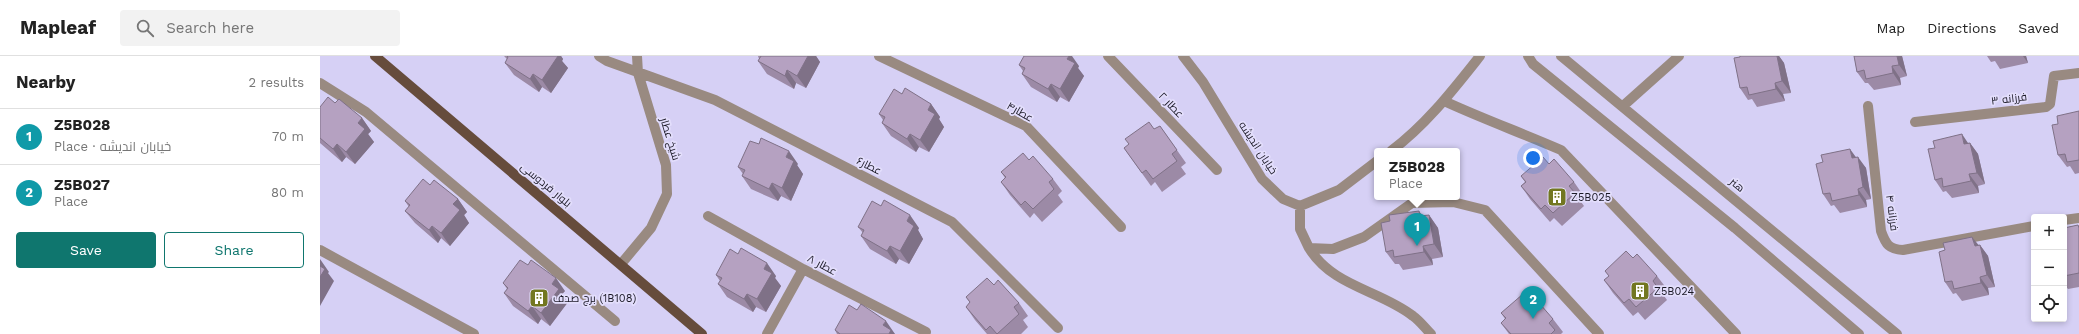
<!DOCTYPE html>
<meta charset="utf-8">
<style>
:root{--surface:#fff;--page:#f2f2f2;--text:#222;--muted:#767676;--line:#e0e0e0;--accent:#0f766e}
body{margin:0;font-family:"Work Sans",Cairo,sans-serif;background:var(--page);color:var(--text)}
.controls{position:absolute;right:12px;bottom:12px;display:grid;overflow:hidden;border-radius:4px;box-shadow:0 2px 6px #0003}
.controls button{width:36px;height:36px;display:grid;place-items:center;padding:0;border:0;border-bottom:1px solid var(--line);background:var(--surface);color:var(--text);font:20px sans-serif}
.you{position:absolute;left:1213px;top:102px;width:14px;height:14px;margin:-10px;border:3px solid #fff;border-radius:50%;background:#1a73e8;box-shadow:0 0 0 6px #1a73e833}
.badge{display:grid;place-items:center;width:26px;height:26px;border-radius:50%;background:var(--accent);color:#fff;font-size:13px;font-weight:700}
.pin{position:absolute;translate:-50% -33px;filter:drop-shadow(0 1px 2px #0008)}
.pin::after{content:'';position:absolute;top:21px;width:14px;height:12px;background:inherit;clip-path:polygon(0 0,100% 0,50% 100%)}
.popup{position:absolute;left:1054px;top:92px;width:86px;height:52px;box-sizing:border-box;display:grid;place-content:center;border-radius:4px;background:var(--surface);filter:drop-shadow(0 1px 3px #0005);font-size:13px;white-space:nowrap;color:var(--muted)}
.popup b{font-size:15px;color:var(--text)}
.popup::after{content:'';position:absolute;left:50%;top:100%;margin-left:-8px;border:8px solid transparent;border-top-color:var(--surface)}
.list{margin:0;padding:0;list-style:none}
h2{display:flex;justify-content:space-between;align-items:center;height:52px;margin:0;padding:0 16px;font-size:17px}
h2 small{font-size:13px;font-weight:400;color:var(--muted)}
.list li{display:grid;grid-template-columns:26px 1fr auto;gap:12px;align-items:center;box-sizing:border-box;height:56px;padding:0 16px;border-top:1px solid var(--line)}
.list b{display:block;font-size:15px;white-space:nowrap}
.list p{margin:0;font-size:13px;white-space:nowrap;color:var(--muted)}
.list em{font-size:13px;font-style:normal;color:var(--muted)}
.actions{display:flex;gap:8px;padding:12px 16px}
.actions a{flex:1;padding:9px 0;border:1px solid var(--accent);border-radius:4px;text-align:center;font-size:14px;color:var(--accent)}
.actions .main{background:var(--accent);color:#fff}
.icon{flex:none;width:22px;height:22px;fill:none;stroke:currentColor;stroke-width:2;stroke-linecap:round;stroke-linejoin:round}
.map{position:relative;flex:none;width:1759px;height:278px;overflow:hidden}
header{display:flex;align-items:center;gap:24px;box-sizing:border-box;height:56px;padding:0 20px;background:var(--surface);border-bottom:1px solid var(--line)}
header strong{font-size:19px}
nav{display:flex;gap:22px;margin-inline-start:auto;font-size:14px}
.search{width:280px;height:36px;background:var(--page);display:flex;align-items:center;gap:10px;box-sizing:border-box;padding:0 14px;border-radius:4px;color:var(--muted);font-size:15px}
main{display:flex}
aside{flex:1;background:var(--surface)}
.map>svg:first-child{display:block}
</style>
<header>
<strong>Mapleaf</strong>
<div class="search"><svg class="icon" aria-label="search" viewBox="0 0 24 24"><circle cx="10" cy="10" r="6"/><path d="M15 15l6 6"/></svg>Search here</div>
<nav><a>Map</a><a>Directions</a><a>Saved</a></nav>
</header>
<main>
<aside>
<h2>Nearby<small>2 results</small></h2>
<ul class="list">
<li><span class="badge" style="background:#0f9aa8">1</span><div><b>Z5B028</b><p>Place · خیابان اندیشه</p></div><em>70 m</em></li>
<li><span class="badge" style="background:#0f9aa8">2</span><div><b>Z5B027</b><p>Place</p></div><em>80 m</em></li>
</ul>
<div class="actions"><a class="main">Save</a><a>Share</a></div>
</aside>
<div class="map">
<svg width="1759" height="278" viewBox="0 0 1759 278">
<rect width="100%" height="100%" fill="#d6d0f5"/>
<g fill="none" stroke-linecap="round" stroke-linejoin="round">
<path stroke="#998a81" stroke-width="10" d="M279,0L287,5L395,44L632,166L738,272
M559,0L706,70L801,171
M788,0L897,114
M863,0L883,26L942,123L963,143L980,150L1019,134L1057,105
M1208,0L1213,8L1415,172L1539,278
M1241,0L1577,278
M0,27L46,56L295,265
M1124,45C1163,63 1202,77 1241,94L1416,278
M1303,50L1359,0
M1548,50L1561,175C1566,189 1569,193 1583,194L1714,170
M1595,66L1726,51L1730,48L1734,20L1759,17
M1071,95C1106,69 1133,34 1160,0
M980,150V173L989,192L1013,193L1044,181L1092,147L1133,146L1165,154L1279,278
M388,160L483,213L606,276
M1744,164L1759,162
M989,192C1013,231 1060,234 1093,260C1100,265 1105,272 1111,278
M0,194L154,278
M301,208L331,172L347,138L346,109L318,17L317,0
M447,278L483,213"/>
<path stroke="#664c3c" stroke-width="10" d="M55,0L382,278"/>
</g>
<path fill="#9c8aa6" d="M184,0H241L243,3L242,5L248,12L231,37L222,31L219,36L194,19L185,7L187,3Z
M438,0H496L500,6L486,32L476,27L474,33L447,18L438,5L439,3Z
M1420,0H1459L1464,7L1471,37L1463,38L1465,45L1437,51L1432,43L1428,44L1420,32Z
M1534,0H1582L1587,20L1580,22L1581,29L1554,34L1548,27H1545L1537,16Z
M1667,0H1708H1706L1708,7L1680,13L1675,5L1671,6Z
M699,9L759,10L758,12L764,20L749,46L740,41L737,46L711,31L702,18L703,15Z
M582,38L611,48L620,61L619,63L624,71L609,96L599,91L596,96L571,80L562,67L563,64L559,58Z
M15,47L42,62L51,75L48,78L54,86L35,108L26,101L22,106L0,87V51Z
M1759,55V117L1755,118L1750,110L1747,111L1738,99V68Z
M840,70L866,107L861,111L866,118L842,136L835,126L831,130L804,92Z
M1648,87H1650L1658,98L1665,128L1658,130L1659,137L1632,142L1626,135L1623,136L1615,124Z
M1536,101L1546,112L1551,143L1546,144L1547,151L1520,157L1514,149L1511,150L1503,138Z
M478,108L477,109L483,118L471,145L461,140L458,145L431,133L422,120L423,118L418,111Z
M1229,108L1254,126L1263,139L1259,143L1264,150L1242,170L1234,162L1230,166L1210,143L1201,130L1205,126L1201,120Z
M681,116L733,123L742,135L738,139L743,146L722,166L714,157L710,162L690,139L681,126L685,122Z
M110,129L138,143L147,156L144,159L149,167L130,190L121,182L118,187L95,167L85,155L89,151L85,145Z
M1109,159L1118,172L1123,201L1112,203L1113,209L1083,214L1079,208H1075L1066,196L1103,160Z
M1758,169L1759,170V231L1748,233L1744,228V172Z
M538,171L599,172L598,174L603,183L589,208L579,203L576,208L550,193L541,180L543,177Z
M1658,189H1660L1668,200L1675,231L1668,232L1669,239L1642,245L1636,237L1633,238L1625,226Z
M1313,202L1337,220L1347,233L1342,237L1347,244L1325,264L1318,256L1313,260L1293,237L1284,224L1289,220L1285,215Z
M396,219L456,220L455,222L461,230L446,256L436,251L433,256L407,241L398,228L400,225Z
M183,227L245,235L242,238L248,246L230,270L221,263L218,268L193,250L184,237L187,233Z
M674,229L699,247L708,260L703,264L708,271L701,278H667L655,264L646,251L650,247L646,241Z
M1209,245L1233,263L1243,276L1241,278H1189L1181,267L1185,263L1181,257Z
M537,254L575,278H517L515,274Z"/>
<path fill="#7f7187" d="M235,0H241L243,3L242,5L248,12L231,37L222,24Z
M488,0H496L500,6L486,32L477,20Z
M749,0H752L759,10L758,12L764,20L749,46L740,33L747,3Z
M1457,0H1459L1464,7L1471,37L1462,25Z
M1577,0H1582L1587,20L1579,9Z
M1703,0H1706L1708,7Z
M1572,10L1580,22L1581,29L1573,17Z
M467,14L476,27L474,33L465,20Z
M213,18L222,31L219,36L210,23Z
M1455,27L1463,38L1465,45L1456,33Z
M731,28L740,41L737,46L728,33Z
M611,48L620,61L619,63L624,71L609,96L600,84L608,54Z
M42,62L51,75L48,78L54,86L35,108L26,96L38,67Z
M590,78L599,91L596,96L587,83Z
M1642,78L1650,90L1644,88Z
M1650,87L1658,98L1665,128L1657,117Z
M17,88L26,101L22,106L13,93Z
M1530,93L1538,104V101L1546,112L1551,143L1543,131L1532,102Z
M469,95L478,108L477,109L483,118L471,145L462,132L466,101Z
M1649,118L1658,130L1659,137L1651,125Z
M452,127L461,140L458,145L449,133Z
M1538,133L1546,144L1547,151L1539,139Z
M138,143L147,156L144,159L149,167L130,190L121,177L133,148Z
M1099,155L1108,168L1100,160Z
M590,159L599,172L598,174L603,183L589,208L580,195L587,165Z
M1109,159L1118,172L1123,201L1114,188Z
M112,170L121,182L118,187L109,174Z
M1652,181L1661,192L1655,190Z
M1660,189L1668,200L1675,231L1667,219Z
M570,190L579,203L576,208L567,195Z
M1103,190L1112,203L1113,209L1104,196Z
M0,203L9,216L8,217L14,225L0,250Z
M447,207L456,220L455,222L461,230L446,256L437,243L444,213Z
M1660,221L1668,232L1669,239L1661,227Z
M236,222L245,235L242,238L248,246L230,270L221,257L232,228Z
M427,238L436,251L433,256L424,243Z
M212,250L221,263L218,268L208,255Z
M566,265L575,278H569L563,269Z"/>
<path fill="#b5a1c1" stroke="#7f7187" d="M187,0H238L222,24L213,18L210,23L185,7L188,1Z
M441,0H488L477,20L467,14L465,20L438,5Z
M704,0H749L747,3L755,7L740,33L731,28L728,33L702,18L705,12L699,9Z
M1420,0H1457L1462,25L1455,27L1456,33L1429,39L1427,31L1420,32L1414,2L1420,1Z
M1534,0H1577L1579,9L1572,10L1573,17L1546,23L1544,14L1537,16Z
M585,32L611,48L608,54L615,58L600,84L590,78L587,83L562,67L565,61L559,58L574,33L582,38Z
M8,41L15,47L19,43L42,62L38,67L45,73L26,96L17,88L13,93L0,82V51Z
M1759,55V104L1747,106L1745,98L1738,99L1732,69L1738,68L1737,60Z
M829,66L834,73L840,70L857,94L852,98L857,105L833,123L826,114L822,117L804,92L809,88L805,83Z
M1642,78L1644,88L1650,87L1657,117L1649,118L1651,125L1623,131L1622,122L1615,124L1608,93L1615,92L1613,85Z
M441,82L469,95L466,101L474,105L462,132L452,127L449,133L422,120L425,114L418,111L430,85L439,88Z
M1530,93L1532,102L1538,101L1543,131L1538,133L1539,139L1512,145L1510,137L1503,138L1496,108L1503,106L1501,99Z
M703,97L709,104L713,100L733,123L729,126L734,133L713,153L705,145L701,149L681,126L686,121L681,116Z
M1223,101L1229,108L1234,103L1254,126L1249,130L1255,137L1233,157L1225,149L1221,153L1201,130L1206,126L1201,120Z
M103,123L110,129L114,124L138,143L133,148L140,154L121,177L112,170L109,174L85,155L90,149L85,145Z
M564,144L590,159L587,165L594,170L580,195L570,190L567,195L541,180L544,174L538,171L552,145L561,150Z
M1099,155L1100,160L1109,159L1114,188L1103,190L1104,196L1074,201L1073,194L1066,196L1061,167L1070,165L1069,159Z
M1758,169L1759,172V217L1744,220V172Z
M1652,181L1655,190L1660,189L1667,219L1660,221L1661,227L1634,233L1632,225L1625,226L1619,196L1625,194L1623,187Z
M421,192L447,207L444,213L452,217L437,243L427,238L424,243L398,228L402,222L396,219L410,193L418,198Z
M1306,195L1313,202L1317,198L1337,220L1333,225L1338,232L1316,251L1309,243L1304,247L1284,224L1289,220L1285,215Z
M200,204L208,209L211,204L236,222L232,228L239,233L221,257L212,250L208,255L184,237L188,232L183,227Z
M0,210L5,213L0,221Z
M667,222L674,229L678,224L699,247L694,251L699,258L677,278L670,270L666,274L646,251L650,246L646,241Z
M1203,238L1209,245L1214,241L1233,263L1229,267L1235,274L1231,278H1191L1181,267L1186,262L1181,257Z
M541,248L566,265L563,269L571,274L569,278H520L515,274L529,249L537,254Z"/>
<defs>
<symbol id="building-square" viewBox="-11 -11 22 22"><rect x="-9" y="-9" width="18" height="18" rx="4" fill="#727720" stroke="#e3defc"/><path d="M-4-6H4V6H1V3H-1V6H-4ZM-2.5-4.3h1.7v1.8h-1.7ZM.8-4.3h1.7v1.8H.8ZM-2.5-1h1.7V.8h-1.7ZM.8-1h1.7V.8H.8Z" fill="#fff"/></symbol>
</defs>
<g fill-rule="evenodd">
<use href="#building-square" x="1226" y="130" width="22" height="22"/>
<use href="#building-square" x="1309" y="224" width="22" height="22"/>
<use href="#building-square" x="208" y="231" width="22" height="22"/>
</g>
<g text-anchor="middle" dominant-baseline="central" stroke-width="3.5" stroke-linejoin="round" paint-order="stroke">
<g font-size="11" fill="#1a1825" stroke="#e3defc">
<text transform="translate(1689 43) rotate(-7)">فرزانه ۳</text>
<text transform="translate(851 49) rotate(46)">عطار ۲</text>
<text transform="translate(700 56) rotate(30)">عطار۴</text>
<text transform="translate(350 83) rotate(73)">شیخ عطار</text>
<text transform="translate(938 92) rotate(57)">خیابان اندیشه</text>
<text transform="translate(549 110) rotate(27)">عطار۶</text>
<text transform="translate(226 129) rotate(40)">بلوار فردوسی</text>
<text transform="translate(1417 129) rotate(40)">هنر</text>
<text transform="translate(1572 157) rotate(82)">فرزانه ۴</text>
<text transform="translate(502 209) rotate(28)">عطار ۸</text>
</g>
<g font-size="11" fill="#1a1825" stroke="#e3defc" text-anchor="start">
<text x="1251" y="141">Z5B025</text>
<text x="1334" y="235">Z5B024</text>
<text x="233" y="242">برج صدف (1B108)</text>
</g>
</g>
</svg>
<div class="controls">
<button>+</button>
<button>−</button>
<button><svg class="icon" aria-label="locate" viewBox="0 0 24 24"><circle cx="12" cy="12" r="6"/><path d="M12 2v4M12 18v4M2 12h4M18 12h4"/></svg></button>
</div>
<div class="you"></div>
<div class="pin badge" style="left:1097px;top:190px;background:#0f9aa8">1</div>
<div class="popup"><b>Z5B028</b>Place</div>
<div class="pin badge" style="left:1213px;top:263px;background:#0f9aa8">2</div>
</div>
</main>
